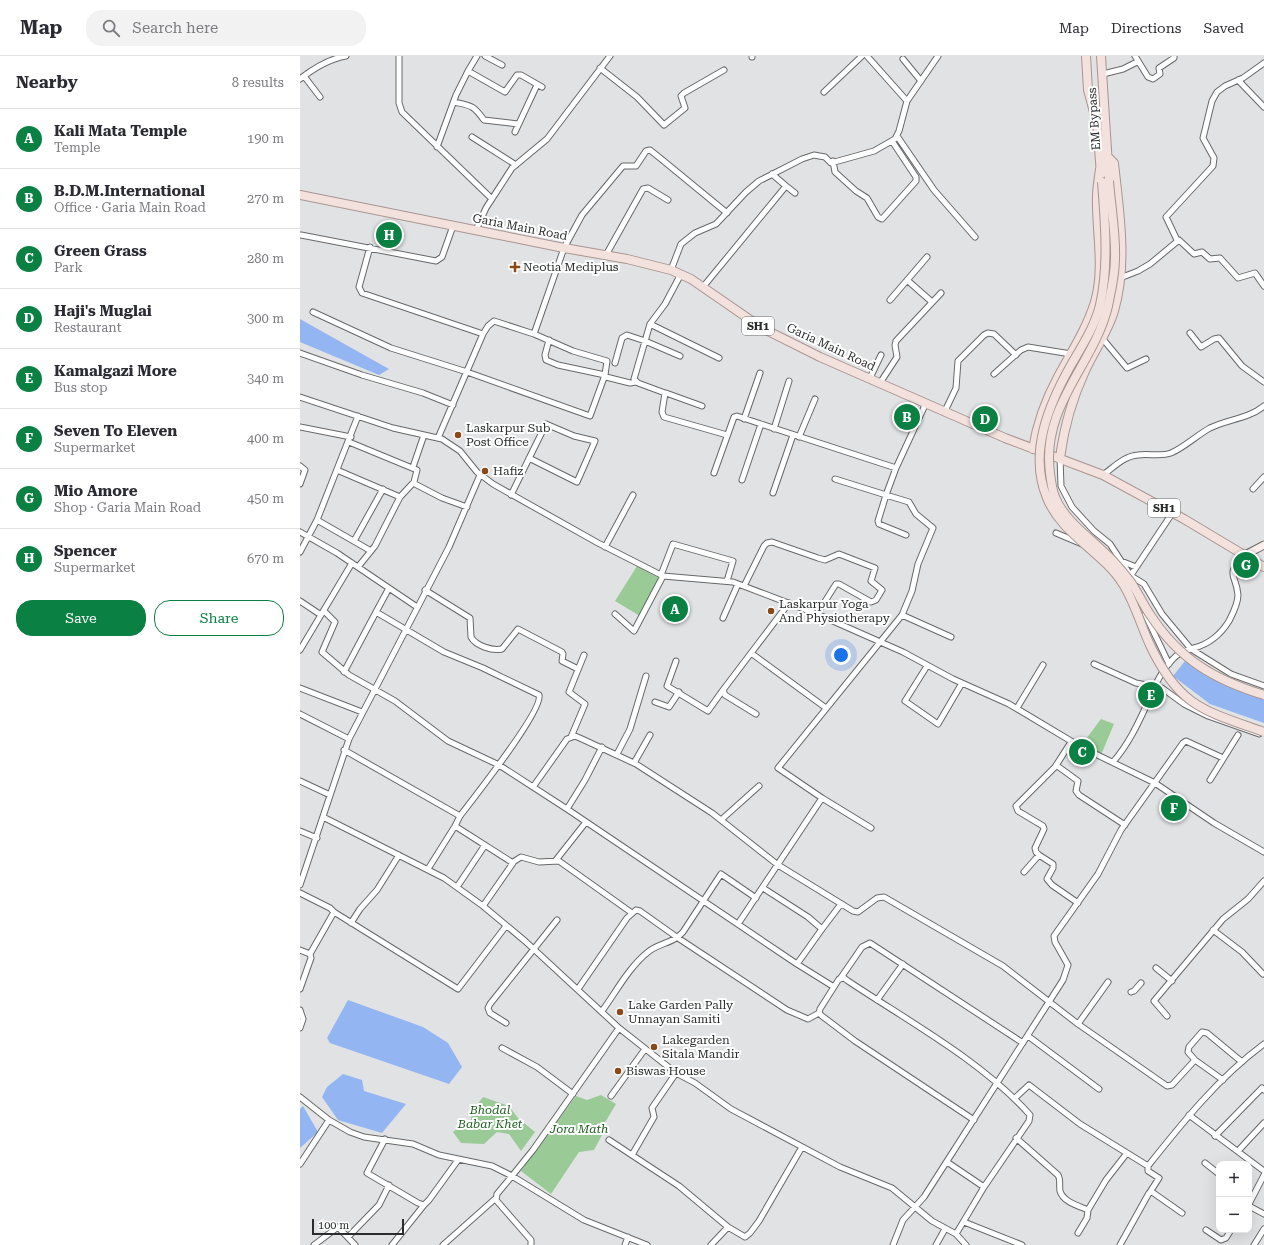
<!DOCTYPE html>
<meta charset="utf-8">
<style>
:root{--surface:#fff;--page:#f2f2f3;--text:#2b2b33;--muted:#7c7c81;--line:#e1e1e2;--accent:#0b8043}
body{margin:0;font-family:"Roboto Serif",serif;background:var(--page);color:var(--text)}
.controls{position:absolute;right:12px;bottom:12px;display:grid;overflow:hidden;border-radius:8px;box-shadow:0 4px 16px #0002}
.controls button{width:36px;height:36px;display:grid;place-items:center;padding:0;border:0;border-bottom:1px solid var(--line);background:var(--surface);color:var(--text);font:20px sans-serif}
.scale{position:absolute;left:12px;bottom:10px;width:92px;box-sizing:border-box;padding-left:4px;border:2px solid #2b2c2c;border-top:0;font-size:11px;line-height:14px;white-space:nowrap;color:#2b2c2c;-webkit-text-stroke:3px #fff;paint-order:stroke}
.you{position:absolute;left:541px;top:599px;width:14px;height:14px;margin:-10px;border:3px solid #fff;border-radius:50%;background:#1a73e8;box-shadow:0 0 0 6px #1a73e833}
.badge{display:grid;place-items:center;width:26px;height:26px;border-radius:50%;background:var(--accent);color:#fff;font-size:13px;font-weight:700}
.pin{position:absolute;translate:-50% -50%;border:2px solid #fff;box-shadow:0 1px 4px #0006}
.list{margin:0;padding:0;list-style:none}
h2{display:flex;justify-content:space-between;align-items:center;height:52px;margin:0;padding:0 16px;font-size:17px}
h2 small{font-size:13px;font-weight:400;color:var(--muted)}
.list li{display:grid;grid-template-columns:26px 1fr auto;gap:12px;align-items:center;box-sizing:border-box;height:60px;padding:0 16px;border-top:1px solid var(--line)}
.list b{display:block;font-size:15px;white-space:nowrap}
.list p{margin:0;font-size:13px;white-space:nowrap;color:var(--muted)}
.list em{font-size:13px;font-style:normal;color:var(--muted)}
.actions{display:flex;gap:8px;padding:12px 16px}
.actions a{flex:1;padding:9px 0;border:1px solid var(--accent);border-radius:16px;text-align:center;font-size:14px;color:var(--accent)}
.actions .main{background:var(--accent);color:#fff}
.icon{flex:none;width:22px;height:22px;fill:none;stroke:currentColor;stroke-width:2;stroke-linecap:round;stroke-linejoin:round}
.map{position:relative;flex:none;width:964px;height:1189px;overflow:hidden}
header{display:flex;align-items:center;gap:24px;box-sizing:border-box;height:56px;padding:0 20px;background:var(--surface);border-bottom:1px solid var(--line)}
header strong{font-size:19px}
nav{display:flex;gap:22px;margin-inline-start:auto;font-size:14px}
.search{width:280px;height:36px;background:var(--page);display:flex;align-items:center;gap:10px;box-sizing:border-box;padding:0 14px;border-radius:16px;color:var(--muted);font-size:15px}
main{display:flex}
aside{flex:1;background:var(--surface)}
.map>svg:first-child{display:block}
</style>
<header>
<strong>Map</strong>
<div class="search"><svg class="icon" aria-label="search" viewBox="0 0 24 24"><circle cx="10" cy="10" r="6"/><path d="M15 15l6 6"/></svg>Search here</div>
<nav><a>Map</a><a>Directions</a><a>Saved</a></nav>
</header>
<main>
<aside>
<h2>Nearby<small>8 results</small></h2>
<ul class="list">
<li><span class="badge">A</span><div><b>Kali Mata Temple</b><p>Temple</p></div><em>190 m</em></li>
<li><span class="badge">B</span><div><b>B.D.M.International</b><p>Office · Garia Main Road</p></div><em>270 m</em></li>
<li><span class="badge">C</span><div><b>Green Grass</b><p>Park</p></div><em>280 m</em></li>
<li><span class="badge">D</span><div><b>Haji's Muglai</b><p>Restaurant</p></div><em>300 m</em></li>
<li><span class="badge">E</span><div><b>Kamalgazi More</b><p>Bus stop</p></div><em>340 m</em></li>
<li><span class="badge">F</span><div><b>Seven To Eleven</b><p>Supermarket</p></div><em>400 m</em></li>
<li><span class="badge">G</span><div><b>Mio Amore</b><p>Shop · Garia Main Road</p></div><em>450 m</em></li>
<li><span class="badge">H</span><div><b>Spencer</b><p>Supermarket</p></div><em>670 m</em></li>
</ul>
<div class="actions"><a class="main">Save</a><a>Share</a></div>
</aside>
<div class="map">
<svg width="964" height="1189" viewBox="0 0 964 1189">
<rect width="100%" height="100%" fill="#e1e2e4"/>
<path fill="#9acb97" d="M337,510L359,522L340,560L315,545Z
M801,663L814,668L801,699L780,691Z
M779,693L800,700L799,703L776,698Z
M301,1039L316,1048L300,1075L302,1079L294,1094L279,1096L251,1138L221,1115L276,1040L287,1044Z
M183,1041L209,1050L218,1062L235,1076L221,1095L209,1078L197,1076L184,1088L161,1087L153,1076L161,1069L170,1067L173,1054Z"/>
<path fill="#93b5f1" d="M0,263L89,313L79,319L0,286Z
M885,605L922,628L964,643V667L910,648L873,620Z
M48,944L123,971L148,987L162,1011L149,1028L30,987L27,982Z
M43,1018L62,1024L64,1035L106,1048L82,1077L38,1064L22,1041L27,1031Z
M3,1050L18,1076L0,1092V1053Z"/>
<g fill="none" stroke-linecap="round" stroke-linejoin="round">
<defs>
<path id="minor" d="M99,0V47L102,56L192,143
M185,0L202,9
M452,0V1
M567,0L607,45
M835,0L848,21L853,23L860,18L859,12L874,2V0
M603,3L621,25
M300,12L337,41L364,69L385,52L381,40L384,37L424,14
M168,15L177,0
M803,18L823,13L837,6
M4,20L20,41
M0,23C14,12 28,3 46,0
M938,24L964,51
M524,36L562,0
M154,46C172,50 173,49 184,64L218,68
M215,76L237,29
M597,80L634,134L675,181
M172,81L216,109
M137,91L156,39L168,15L205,36L217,19H221L242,31
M533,105L535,116L556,135L567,142L578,161L582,163L616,125V121L592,85
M486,130L495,137
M176,174L186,152L212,112L247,83L310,0
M1,179L136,205L142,201L153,170
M877,184L866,161L913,110L914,102L903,82L912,45L917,36L925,30L943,22L964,7
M70,191L59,231L62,237L183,278
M306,199L343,133L348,132L368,144
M371,214L381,188L395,177L416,168L446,136L459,125L502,103L514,99L525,101L531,107L574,95L595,83L599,75L607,45L638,0
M381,218L365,248L350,268L334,323L338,327L365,337L362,356L364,361L427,379
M820,222L838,215L850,208L879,184L894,198L902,196L910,203L920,202L938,222L955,217L964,230
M607,224L632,246
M403,231L486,130L472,118
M590,244L627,201
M13,256L91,292L167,316L290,360L305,319L258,309L246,304L245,299L249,284
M350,268L419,302
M890,277L901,291L914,283L919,282L942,310L964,326
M234,278L264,192L282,159L323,110H336L346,95L350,94L360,102L427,157
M802,282L827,312L846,303
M0,297L62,319L123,337L153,349
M315,307L322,282L327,279L345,285L380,300
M694,318L721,294L728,291L771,298
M570,322L581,299
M580,327L597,301L595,289L596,285L641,237
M366,337L402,350
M0,341L93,372L142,383L160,395L177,416L193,428L298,487L363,520L433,526L517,558L603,596L653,623L709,648L781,691L855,727L914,767L964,796
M645,355L656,332L658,305L684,279L688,277L694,278L716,299
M444,363L460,317
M0,371L51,381
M474,373L489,325
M499,381L515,343
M138,382L183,278L188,270L194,265L234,278L273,295L307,305L305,319L306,321L330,327L336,326
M49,386L117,414L114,426L100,441L75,490L58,511
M760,402L761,430L772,451L794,475L810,488L831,520L844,528L862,558L891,593L931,618L964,630
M0,410L5,414L0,428
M113,411L124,379
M37,414L100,441
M414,417L434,361L437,360L461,368
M803,419C814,411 824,400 838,399C849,397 860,401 871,397C885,391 897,379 910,372C928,363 948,363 964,350
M535,423L586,439L578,465L579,468L606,479
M442,424L461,368L596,412
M113,427L142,442L167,451
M953,433L964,421
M473,437L493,379
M211,439L246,368L274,380L295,385L277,426L229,402
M17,464L71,495
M0,476L37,497L117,551
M756,477L782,488
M54,485L83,433
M305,491L333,439
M0,496L17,464L58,360
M821,505L836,511
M361,519L373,488L433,505L427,525
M829,522L873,456
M444,530L464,490L467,487L472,486L518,502L525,504L539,498L575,512L571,525L582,534L576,544L571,546L539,528H536L517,558
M125,534L170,562L171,581C176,590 192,595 202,593L218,573L262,596L263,598L262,605L278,613
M0,545L21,559
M24,555L35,566L22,596L49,619L95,645L148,685L199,709L267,753L497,908L534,931
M76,556L89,532
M315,558L334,575L363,520
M845,558L869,608
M602,559L651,581
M423,562L438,528
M0,594L52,507
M451,597L526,652
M376,605L367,630L408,655L423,634
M794,608L836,627L862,632L884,648L908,660L959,678
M627,610L605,645L638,668L662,627
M44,616L76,556L144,596L183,612L239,639C244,653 173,743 160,760
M0,632L62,656
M355,646L369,651L379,636
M717,652L743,609
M0,658L49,683
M456,658L425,639L423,634L489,547
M271,681L285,648L269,636L284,599
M44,694L160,760L155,770L128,813
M317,698L330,673L346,620
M813,706C828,689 838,668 847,648C854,632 860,616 873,603C878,597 886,594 894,592C909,588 921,578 929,565C933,557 938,548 938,539C936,516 924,521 945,499
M334,707L350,679
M756,709L778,725L776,735L779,739L825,769
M910,724L938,679
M0,725L30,739
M233,731L267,683L275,680L282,683L336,708L412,757L478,809L553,855L558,856L577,842L584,841L703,910L778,968L867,1030L872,1029L895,1004
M522,742L571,772
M267,753L285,724L302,691
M421,764L459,730
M155,770L213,807L183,850
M0,775L17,782
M739,799L736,796L735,792L744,773L743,770L718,755L716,750L755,711L771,686
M256,804L286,766
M213,806L221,801L239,806L259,805L332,857
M724,816L739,799L753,808V812L747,823L752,829L778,847
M0,829L49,683L149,491L180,419
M157,831L185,789
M463,832L508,861L522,873L497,908
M0,837L30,852L34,856L10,898
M34,856L158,933L206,870
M51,867L60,853L77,834L99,799
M438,868L522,742L478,712L602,559L612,535L618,508L633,472L616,458L609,446L586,439L596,412L626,347
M522,873L541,848
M913,874L942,896L963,918
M0,894L10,898L11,902L0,933
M856,912L872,925
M540,923L562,891L570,887L723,987
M278,933L327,862L336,854L340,855L378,882L487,954L508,963L519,957
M831,936L834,935L841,927
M577,944L603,908
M0,954L3,963L0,972
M302,955C316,936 329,911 348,896C359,887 374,887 383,876L421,818L456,842
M867,960L854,945L923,863L948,843L964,825
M206,967L190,957L188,952L190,948L257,864
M778,968L808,926
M319,972L376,1017L395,1027L431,1053L540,1111L592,1132L632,1165L656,1178L684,1131L729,1065L730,1059C682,1005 608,965 548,925L544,922L539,923L520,953L519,957L522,960L555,985L674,1064
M728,980L799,1033
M202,992L237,1011L273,1038
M923,1024L895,1004L888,996L889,991L902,976L907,977L942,1006
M311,1040L345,993
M0,1041L29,1064L50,1076L64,1081L113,1088L139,1099L192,1110L212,1120L233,1094L319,972L225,885L183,850L144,822L23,761
M715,1042L729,1029L780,1068L848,1110
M889,1059L964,1115
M915,1080L962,1032L964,1034
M716,1082L758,1119C761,1124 759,1130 760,1135C763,1146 779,1150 788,1154
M85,1083L67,1117L118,1147L124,1149L129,1144L158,1104
M309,1084L379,1130L428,1171L445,1181L450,1177L459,1165L502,1091
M938,1095L964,1067
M332,1099L354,1061L352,1052L376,1017
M647,1106L684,1131
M905,1107L919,1118
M0,1108L29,1064
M850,1136L859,1122L848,1115V1110C883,1066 918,1022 964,988
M949,1148L964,1119
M949,1150L964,1158
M664,1166L722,1189
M906,1174L921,1184L926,1182L931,1174
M778,1177L787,1162L788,1154L806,1124L827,1097
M656,1178L666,1189
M48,1181L79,1149L89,1129
M14,1189L38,1171L55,1189
M92,1189L124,1149
M143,1189L196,1142
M231,1189V1184L196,1144L197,1138L212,1120L284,1164L347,1189
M325,1189L328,1181
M411,1189L428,1171
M593,1189L603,1164L624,1141L763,924L768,909L755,886L754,880L798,818L821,774L883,687L886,685L923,702
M636,1189L645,1173
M820,1189L849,1137L852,1136L882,1157
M954,1189L964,1173"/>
<path id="secondary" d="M945,499L964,489"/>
<path id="primary" d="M786,0L788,34L797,67L801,118
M801,0L809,125
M0,139L264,192L327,203L371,214L391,223L462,272L520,301L705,382L803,419L884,463L964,511
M733,393C737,367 746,343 759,319C772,295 787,272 795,246C805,211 796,176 797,140C797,131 799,122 800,113
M760,402C764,371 772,343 785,315C794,295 808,276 814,255C828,207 819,155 814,107L808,101"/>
</defs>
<use href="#minor" stroke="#676869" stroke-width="7"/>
<use href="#secondary" stroke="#676869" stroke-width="9"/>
<use href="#primary" stroke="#a89591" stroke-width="10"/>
<use href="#minor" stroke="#fff" stroke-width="5"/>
<use href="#secondary" stroke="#f9f0ee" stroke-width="7"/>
<use href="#primary" stroke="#f3e1dd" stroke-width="8"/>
<defs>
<path id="primary-bridge" d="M809,125C811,151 816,178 815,203C815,219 811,235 808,250C794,309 741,349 750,417C751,425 752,434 755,441C764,464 788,480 805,497C815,506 822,515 830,525C838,536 843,549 851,560C880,604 915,624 964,639
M802,126C805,167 809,209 800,249C795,270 782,290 771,309C749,348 728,397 747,442C762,479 802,495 823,528C835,547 841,570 850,589C879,651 905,655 964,676"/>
</defs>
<use href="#primary-bridge" stroke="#a89591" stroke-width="10" stroke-linecap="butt"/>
<use href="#primary-bridge" stroke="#f3e1dd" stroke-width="8"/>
</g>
<g fill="#8a4916" stroke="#fff" stroke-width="1.5">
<path d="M213 205h4v4h4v4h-4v4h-4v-4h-4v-4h4z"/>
<circle cx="158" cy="379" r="4"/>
<circle cx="185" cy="415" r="4"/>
<circle cx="471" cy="555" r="4"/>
<circle cx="320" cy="956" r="4"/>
<circle cx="354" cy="991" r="4"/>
<circle cx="318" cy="1015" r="4"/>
</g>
<g text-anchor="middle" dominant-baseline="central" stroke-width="4" stroke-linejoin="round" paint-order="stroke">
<g fill="#fff" stroke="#6b6b6b" stroke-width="1">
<rect x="442" y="261" width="32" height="18" rx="3"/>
<rect x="848" y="443" width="32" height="18" rx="3"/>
</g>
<g font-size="11" font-weight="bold" fill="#2b2c2c">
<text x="458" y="270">SH1</text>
<text x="864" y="452">SH1</text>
</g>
<g font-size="12" fill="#2b2c2c" stroke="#fff">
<text transform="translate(794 63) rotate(-94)">EM Bypass</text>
<text transform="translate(220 171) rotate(11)">Garia Main Road</text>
<text transform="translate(531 291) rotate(25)">Garia Main Road</text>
</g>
<g font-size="12" fill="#2b2c2c" stroke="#fff" text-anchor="start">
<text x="223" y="211">Neotia Mediplus</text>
<text x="166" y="372">Laskarpur Sub<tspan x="166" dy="14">Post Office</tspan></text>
<text x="193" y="415">Hafiz</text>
<text x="479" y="548">Laskarpur Yoga<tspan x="479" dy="14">And Physiotherapy</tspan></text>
<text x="328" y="949">Lake Garden Pally<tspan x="328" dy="14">Unnayan Samiti</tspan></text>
<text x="362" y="984">Lakegarden<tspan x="362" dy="14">Sitala Mandir</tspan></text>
<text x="326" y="1015">Biswas House</text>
</g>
<g font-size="12" font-style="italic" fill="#1f6020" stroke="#fff">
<text x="190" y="1054">Bhodal<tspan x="190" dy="14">Babar Khet</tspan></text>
<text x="279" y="1073">Jora Math</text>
</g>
</g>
</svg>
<div class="controls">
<button>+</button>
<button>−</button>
</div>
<div class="scale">100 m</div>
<div class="you"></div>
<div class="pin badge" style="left:375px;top:553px">A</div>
<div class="pin badge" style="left:607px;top:361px">B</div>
<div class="pin badge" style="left:782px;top:696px">C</div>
<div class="pin badge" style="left:685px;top:363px">D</div>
<div class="pin badge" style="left:851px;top:639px">E</div>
<div class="pin badge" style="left:874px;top:752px">F</div>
<div class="pin badge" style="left:946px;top:509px">G</div>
<div class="pin badge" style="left:89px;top:179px">H</div>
</div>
</main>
